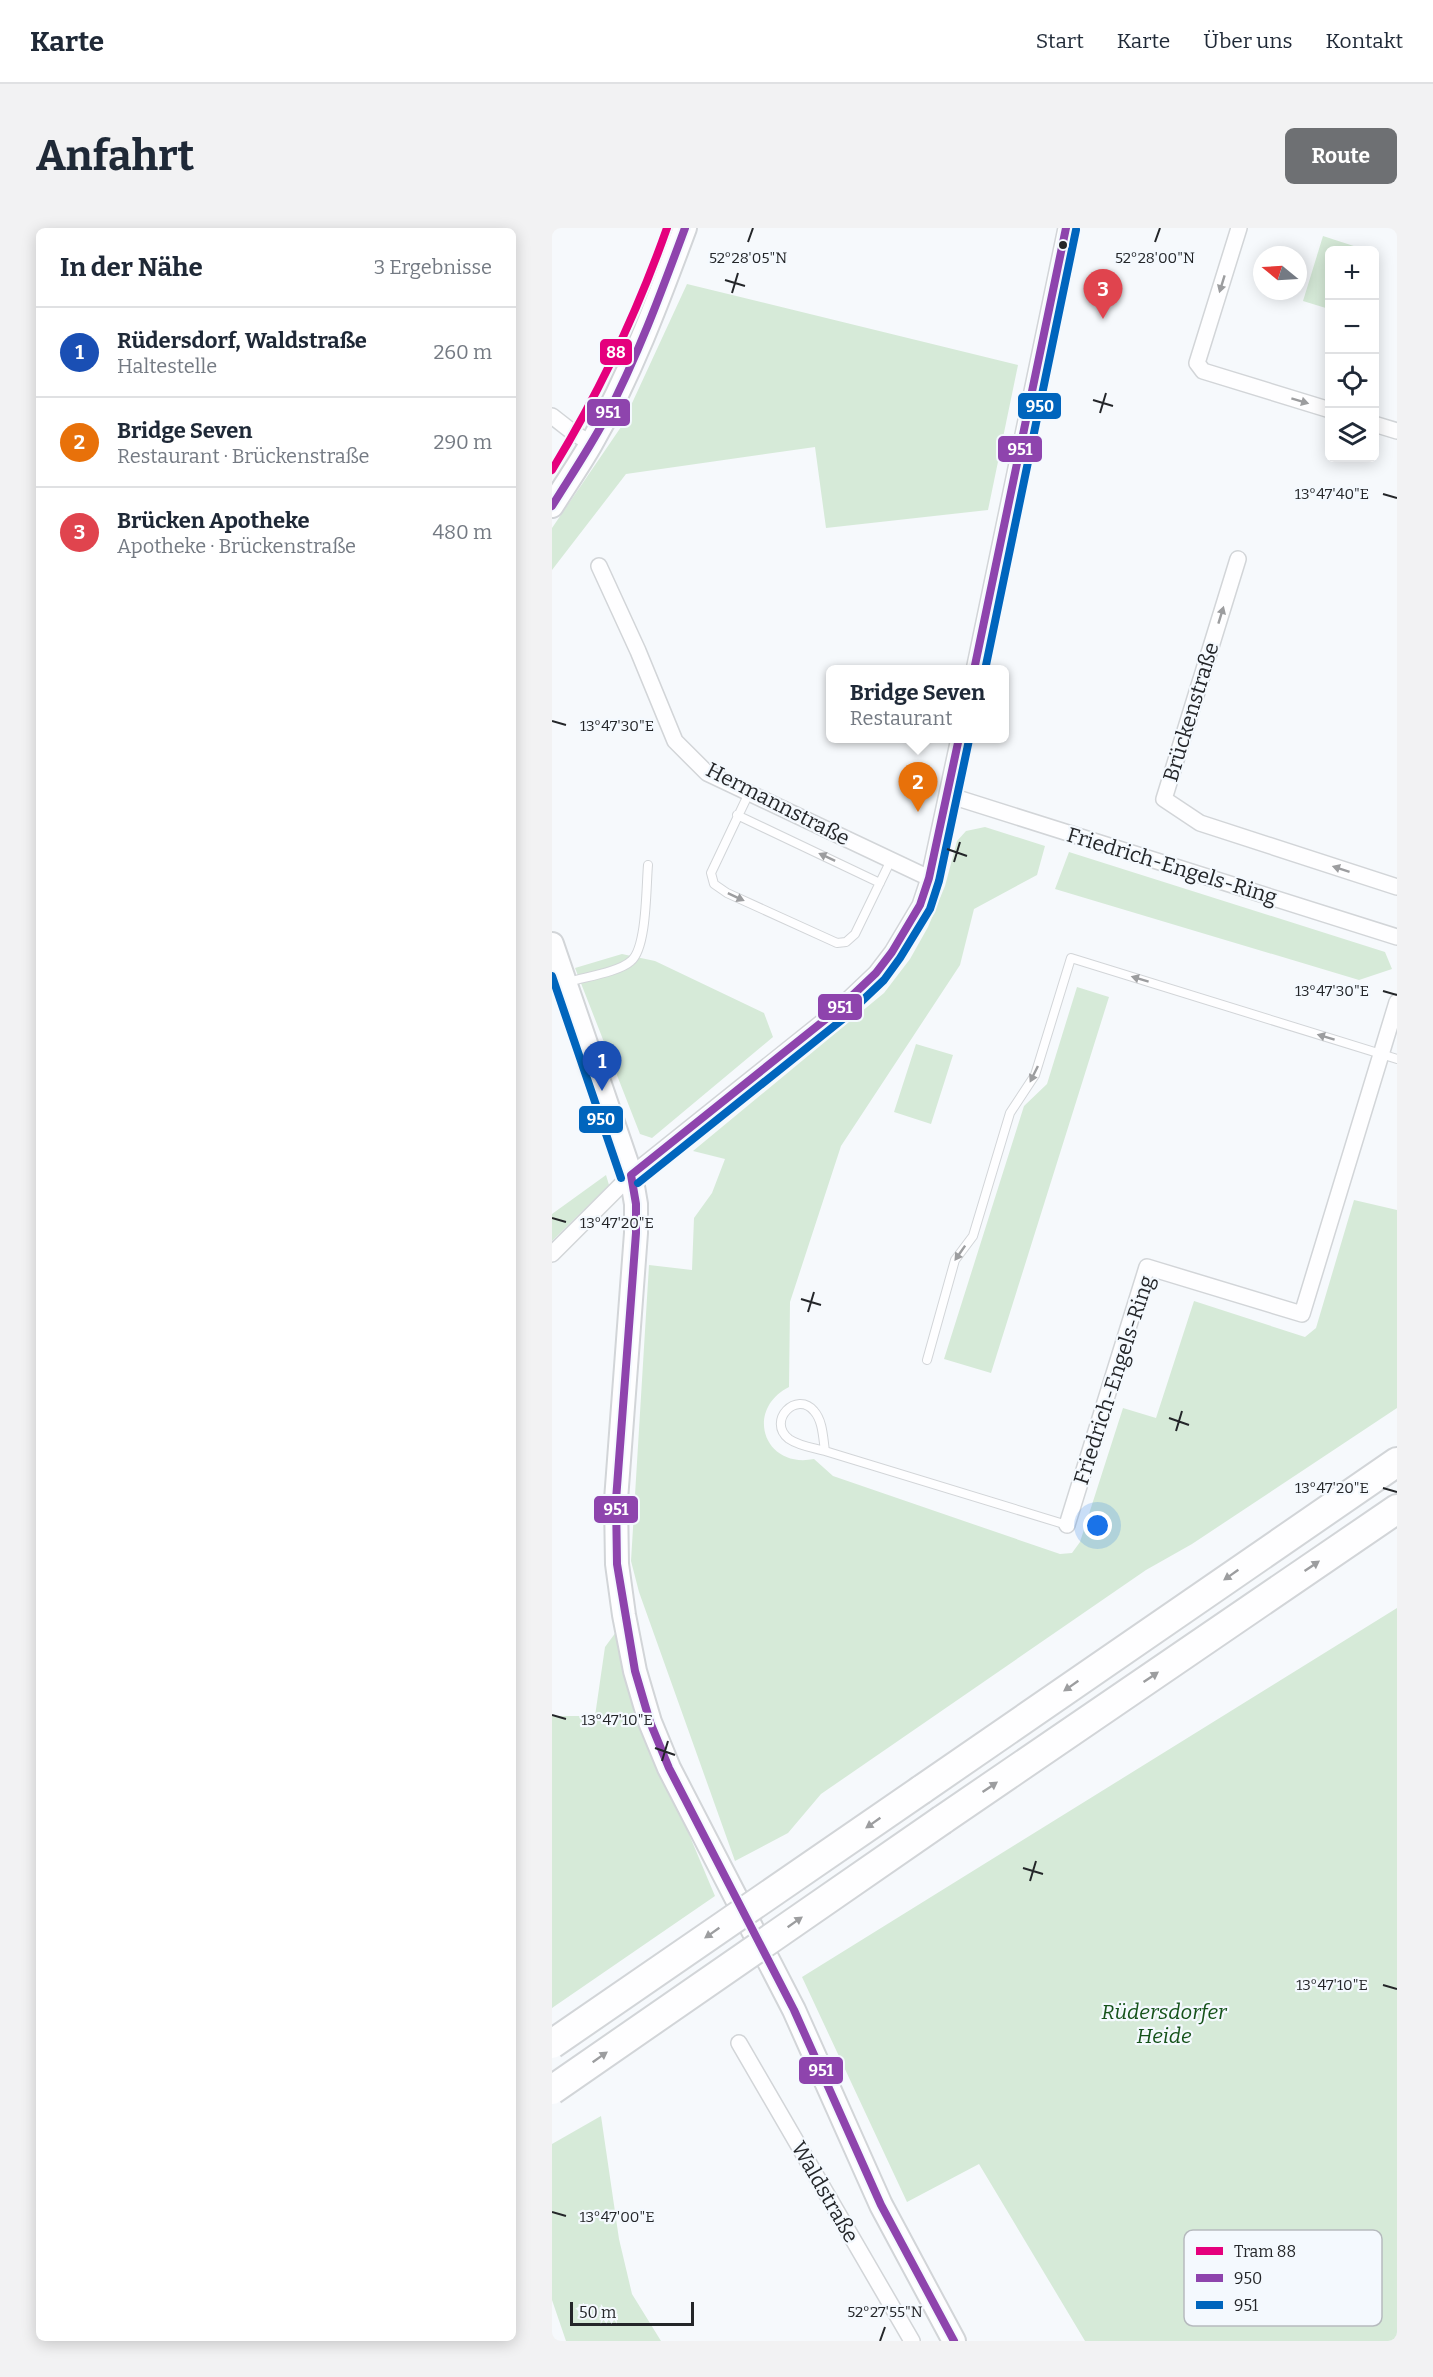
<!DOCTYPE html>
<html lang="de">
<meta charset="utf-8">
<style>
:root{--surface:#fff;--page:#f2f2f3;--text:#1f2937;--muted:#747a83;--line:#e0e1e3;--accent:#6e7073}
body{margin:0;font-family:Bitter,serif;background:var(--page);color:var(--text)}
.controls{position:absolute;right:18px;top:18px;display:grid;overflow:hidden;border-radius:9px;box-shadow:0 3px 15px #0003}
.controls button{width:54px;height:54px;display:grid;place-items:center;padding:0;border:0;border-bottom:2px solid var(--line);background:var(--surface);color:var(--text);font:30px sans-serif}
.compass{position:absolute;left:701px;top:18px;width:54px;height:54px;border-radius:50%;background:var(--surface);box-shadow:0 3px 15px #0003;rotate:288deg}
.scale{position:absolute;left:18px;bottom:15px;width:124px;box-sizing:border-box;padding-left:6px;border:3px solid #242629;border-top:0;font-size:16px;line-height:21px;white-space:nowrap;color:#242629;-webkit-text-stroke:4px #f4f9fe;paint-order:stroke}
.you{position:absolute;left:546px;top:1298px;width:21px;height:21px;margin:-15px;border:4px solid #fff;border-radius:50%;background:#1a73e8;box-shadow:0 0 0 9px #1a73e833}
.badge{display:grid;place-items:center;width:39px;height:39px;border-radius:50%;background:var(--accent);color:#fff;font-size:20px;font-weight:700}
.pin{position:absolute;translate:-50% -50px;filter:drop-shadow(0 2px 3px #0008)}
.pin::after{content:'';position:absolute;top:32px;width:21px;height:18px;background:inherit;clip-path:polygon(0 0,100% 0,50% 100%)}
.popup{position:absolute;left:274px;top:437px;width:183px;height:78px;box-sizing:border-box;display:grid;place-content:center;border-radius:9px;background:var(--surface);filter:drop-shadow(0 2px 4px #0005);font-size:20px;white-space:nowrap;color:var(--muted)}
.popup b{font-size:22px;color:var(--text)}
.popup::after{content:'';position:absolute;left:50%;top:100%;margin-left:-12px;border:12px solid transparent;border-top-color:var(--surface)}
.list{margin:0;padding:0;list-style:none}
h2{display:flex;justify-content:space-between;align-items:center;height:78px;margin:0;padding:0 24px;font-size:26px}
h2 small{font-size:20px;font-weight:400;color:var(--muted)}
.list li{display:grid;grid-template-columns:39px 1fr auto;gap:18px;align-items:center;box-sizing:border-box;height:90px;padding:0 24px;border-top:2px solid var(--line)}
.list b{display:block;font-size:22px;white-space:nowrap}
.list p{margin:0;font-size:20px;white-space:nowrap;color:var(--muted)}
.list em{font-size:20px;font-style:normal;color:var(--muted)}
.icon{flex:none;width:33px;height:33px;fill:none;stroke:currentColor;stroke-width:2;stroke-linecap:round;stroke-linejoin:round}
.map{position:relative;flex:none;width:845px;height:2113px;overflow:hidden;border-radius:9px}
header{display:flex;align-items:center;gap:36px;box-sizing:border-box;height:84px;padding:0 30px;background:var(--surface);border-bottom:2px solid var(--line)}
header strong{font-size:28px}
nav{display:flex;gap:33px;margin-inline-start:auto;font-size:21px}
.intro{display:flex;align-items:center;justify-content:space-between;box-sizing:border-box;height:144px;padding:0 36px}
h1{margin:0;font-size:42px}
.button{padding:15px 27px;border-radius:9px;background:var(--accent);color:#fff;font-size:21px;font-weight:700}
main{display:flex;gap:36px;padding:0 36px}
aside{flex:1;background:var(--surface);border-radius:9px;box-shadow:0 3px 15px #0003}
.map>svg:first-child{display:block}
</style>
<header>
<strong>Karte</strong>
<nav><a>Start</a><a>Karte</a><a>Über uns</a><a>Kontakt</a></nav>
</header>
<div class="intro"><h1>Anfahrt</h1><a class="button">Route</a></div>
<main>
<aside>
<h2>In der Nähe<small>3 Ergebnisse</small></h2>
<ul class="list">
<li><span class="badge" style="background:#1a4fb4">1</span><div><b>Rüdersdorf, Waldstraße</b><p>Haltestelle</p></div><em>260 m</em></li>
<li><span class="badge" style="background:#e8710a">2</span><div><b>Bridge Seven</b><p>Restaurant · Brückenstraße</p></div><em>290 m</em></li>
<li><span class="badge" style="background:#e0444e">3</span><div><b>Brücken Apotheke</b><p>Apotheke · Brückenstraße</p></div><em>480 m</em></li>
</ul>
</aside>
<div class="map">
<svg width="845" height="2113" viewBox="0 0 845 2113">
<rect width="100%" height="100%" fill="#f6f9fc"/>
<path fill="#d6ead8" d="M771,8L814,22H778L777,81L751,73Z
M135,56L466,137L436,282L274,300L263,219L74,246L0,342V300L69,199Z
M433,599L493,618L485,647L422,681L408,737L289,918L238,1074L237,1159C192,1182 212,1241 262,1231L281,1248L508,1326L520,1325L528,1314L571,1180L604,1190L642,1073L753,1109L764,1100L802,972L845,982V1180L640,1316L594,1342L269,1566L236,1605L183,1633L87,1364L79,1333L97,1037L140,1042L142,990L160,965L173,931L141,923L332,765L358,731L376,699L393,658L405,613L414,603Z
M517,624L833,724L840,741L807,752L503,661Z
M70,726L103,733L212,785L221,809L100,910L88,906L23,740Z
M525,759L557,769L439,1145L392,1131L472,878L495,856Z
M364,816L401,827L379,896L342,884Z
M54,947L57,957L0,1013V986Z
M845,1380V2113H533L427,1936L355,1974L250,1749Z
M67,1400L86,1485L163,1668L0,1780V1488H43L53,1419Z
M49,1888L67,2011L80,2066L109,2113H14L0,2072V1916Z"/>
<g fill="none" stroke-linecap="round" stroke-linejoin="round">
<defs>
<path id="lane" d="M197,565L159,645L162,656L175,665L285,715L294,714L303,706L339,632
M185,587L328,655
M17,754C33,749 67,744 79,733C95,720 94,659 96,637
M375,1132L403,1032L421,1008L458,885L483,847L519,730L845,831
M273,1223C262,1220 247,1218 237,1211C214,1193 245,1162 262,1183C271,1193 271,1210 273,1223L515,1297"/>
<path id="street" d="M687,0L645,135L651,143L778,182
M0,188L23,206L39,215
M822,196L845,203
M686,331L612,571L648,595L845,659
M47,338L86,423L123,513L155,545L377,650
M422,442L514,0
M396,567L845,709
M0,1026L79,947L284,783L324,745L340,724L368,677L377,650L407,510
M515,1297L595,1039L750,1086L845,774
M187,1815L360,2113"/>
<path id="secondary" d="M0,278C13,257 27,237 39,216C78,148 106,73 133,0
M0,716L79,947L84,976V1005L64,1272L65,1336L72,1387L83,1443L98,1494L117,1540L242,1782L329,1977L402,2113"/>
<path id="highway" d="M369,1562L845,1234
M390,1592L845,1281"/>
</defs>
<use href="#lane" stroke="#d2d5d8" stroke-width="10"/>
<use href="#street" stroke="#d2d5d8" stroke-width="18"/>
<use href="#secondary" stroke="#d2d5d8" stroke-width="26"/>
<use href="#highway" stroke="#d2d5d8" stroke-width="32"/>
<use href="#lane" stroke="#fefeff" stroke-width="8"/>
<use href="#street" stroke="#fefeff" stroke-width="15"/>
<use href="#secondary" stroke="#fefeff" stroke-width="22"/>
<use href="#highway" stroke="#fefeff" stroke-width="28"/>
<defs>
<path id="highway-bridge" d="M0,1816L369,1562
M0,1862L390,1592"/>
</defs>
<use href="#highway-bridge" stroke="#d2d5d8" stroke-width="32" stroke-linecap="butt"/>
<use href="#highway-bridge" stroke="#fefeff" stroke-width="28"/>
<defs>
<path id="bus-1" d="M0,278C18,249 37,221 53,191C85,130 109,65 133,0
M422,442L514,0
M402,2113L329,1977L242,1782L117,1540L98,1494L83,1443L65,1336L64,1272L84,1005V976L79,947L284,783L324,745L340,724L368,677L377,650L407,510"/>
<path id="bus-2" d="M433,442L524,2
M0,748L69,950
M86,955L291,791L332,752L348,730L378,681L387,653L417,512"/>
</defs>
<use href="#bus-1" stroke="#f4f9fe" stroke-width="12"/>
<use href="#bus-2" stroke="#f4f9fe" stroke-width="12"/>
<use href="#bus-1" stroke="#8e44ad" stroke-width="8"/>
<use href="#bus-2" stroke="#0065bd" stroke-width="8"/>
<defs>
<path id="tram-1" d="M0,242C47,165 85,85 115,0"/>
</defs>
<use href="#tram-1" stroke="#f4f9fe" stroke-width="12"/>
<use href="#tram-1" stroke="#e5007d" stroke-width="8"/>
</g>
<defs><path id="oneway-solid" d="M-6-.8H1V-3.2L6.5 0L1 3.2V.8H-6Z" transform="scale(1.5)"/></defs>
<g fill="#9c9d9f">
<use href="#oneway-solid" transform="translate(670 56) rotate(107)"/>
<use href="#oneway-solid" transform="translate(748 173) rotate(17)"/>
<use href="#oneway-solid" transform="translate(669 387) rotate(-73)"/>
<use href="#oneway-solid" transform="translate(275 629) rotate(-155)"/>
<use href="#oneway-solid" transform="translate(789 641) rotate(-162)"/>
<use href="#oneway-solid" transform="translate(184 669) rotate(25)"/>
<use href="#oneway-solid" transform="translate(588 751) rotate(-163)"/>
<use href="#oneway-solid" transform="translate(774 809) rotate(-163)"/>
<use href="#oneway-solid" transform="translate(482 846) rotate(116)"/>
<use href="#oneway-solid" transform="translate(408 1025) rotate(125)"/>
<use href="#oneway-solid" transform="translate(760 1338) rotate(-34)"/>
<use href="#oneway-solid" transform="translate(679 1347) rotate(145)"/>
<use href="#oneway-solid" transform="translate(599 1449) rotate(-34)"/>
<use href="#oneway-solid" transform="translate(519 1458) rotate(145)"/>
<use href="#oneway-solid" transform="translate(438 1559) rotate(-34)"/>
<use href="#oneway-solid" transform="translate(321 1595) rotate(145)"/>
<use href="#oneway-solid" transform="translate(243 1694) rotate(-35)"/>
<use href="#oneway-solid" transform="translate(160 1705) rotate(145)"/>
<use href="#oneway-solid" transform="translate(48 1829) rotate(-35)"/>
</g>
<path fill="none" stroke="#242629" stroke-width="2" d="M196,14L201,0M603,14L608,0M173,52L193,58M180,65L186,45M541,172L561,178M548,185L554,165M831,266L845,270M0,493L14,497M395,621L415,628M402,634L408,614M831,763L845,767M0,990L14,994M249,1071L269,1077M256,1084L262,1064M617,1190L637,1197M624,1203L630,1183M831,1260L845,1264M0,1487L14,1491M103,1520L123,1527M110,1533L116,1513M471,1640L491,1646M478,1653L484,1633M831,1757L845,1761M0,1984L14,1988M328,2113L333,2099"/>
<circle fill="#242629" stroke="#f4f9fe" stroke-width="2" cx="511" cy="17" r="5"/>
<g text-anchor="middle" dominant-baseline="central" stroke-width="4.5" stroke-linejoin="round" paint-order="stroke">
<g font-size="21" fill="#242629" stroke="#f4f9fe">
<text transform="translate(639 484) rotate(-73)">Brückenstraße</text>
<text transform="translate(226 576) rotate(27)">Hermannstraße</text>
<text transform="translate(620 638) rotate(17)">Friedrich-Engels-Ring</text>
<text transform="translate(562 1152) rotate(-72)">Friedrich-Engels-Ring</text>
<text transform="translate(273 1964) rotate(60)">Waldstraße</text>
</g>
<g font-size="21" font-style="italic" fill="#15521a" stroke="#f4f9fe">
<text x="612" y="1784">Rüdersdorfer<tspan x="612" dy="24">Heide</tspan></text>
</g>
</g>
<rect x="632" y="2002" width="198" height="96" rx="9" fill="#f4f9fe" stroke="#b6babe" stroke-width="1.5"/>
<rect x="644" y="2019" width="27" height="8" fill="#e5007d"/>
<rect x="644" y="2046" width="27" height="8" fill="#8e44ad"/>
<rect x="644" y="2073" width="27" height="8" fill="#0065bd"/>
<g font-size="16" fill="#242629">
<text x="682" y="2029">Tram 88</text>
<text x="682" y="2056">950</text>
<text x="682" y="2083">951</text>
</g>
<g font-size="15" text-anchor="middle" fill="#242629" stroke="#f4f9fe" stroke-width="4.5" stroke-linejoin="round" paint-order="stroke">
<text x="196" y="35">52°28'05"N</text>
<text x="603" y="35">52°28'00"N</text>
<text x="780" y="271">13°47'40"E</text>
<text x="65" y="503">13°47'30"E</text>
<text x="780" y="768">13°47'30"E</text>
<text x="65" y="1000">13°47'20"E</text>
<text x="780" y="1265">13°47'20"E</text>
<text x="65" y="1497">13°47'10"E</text>
<text x="780" y="1762">13°47'10"E</text>
<text x="65" y="1994">13°47'00"E</text>
<text x="333" y="2089">52°27'55"N</text>
</g>
<g stroke="#f4f9fe" stroke-width="2">
<rect x="47" y="110" width="34" height="28" rx="6" fill="#e5007d"/>
<rect x="465" y="164" width="45" height="28" rx="6" fill="#0065bd"/>
<rect x="34" y="170" width="45" height="29" rx="6" fill="#8e44ad"/>
<rect x="445" y="207" width="46" height="28" rx="6" fill="#8e44ad"/>
<rect x="265" y="765" width="46" height="28" rx="6" fill="#8e44ad"/>
<rect x="26" y="877" width="46" height="29" rx="6" fill="#0065bd"/>
<rect x="41" y="1267" width="46" height="29" rx="6" fill="#8e44ad"/>
<rect x="246" y="1828" width="46" height="29" rx="6" fill="#8e44ad"/>
</g>
<g font-size="16" text-anchor="middle" font-weight="bold" fill="#fff">
<text x="64" y="130">88</text>
<text x="488" y="184">950</text>
<text x="56" y="190">951</text>
<text x="468" y="227">951</text>
<text x="288" y="785">951</text>
<text x="49" y="897">950</text>
<text x="64" y="1287">951</text>
<text x="269" y="1848">951</text>
</g>
</svg>
<div class="controls">
<button>+</button>
<button>−</button>
<button><svg class="icon" aria-label="locate" viewBox="0 0 24 24"><circle cx="12" cy="12" r="6"/><path d="M12 2v4M12 18v4M2 12h4M18 12h4"/></svg></button>
<button><svg class="icon" aria-label="layers" viewBox="0 0 24 24"><path d="M12 4l9 5-9 5-9-5zM3 14l9 5 9-5"/></svg></button>
</div>
<svg class="compass" viewBox="-18 -18 36 36"><path d="M0-13l5 13h-10z" fill="#e53935"/><path d="M0 13l5-13h-10z" fill="#747a83"/></svg>
<div class="scale">50 m</div>
<div class="you"></div>
<div class="pin badge" style="left:50px;top:863px;background:#1a4fb4">1</div>
<div class="pin badge" style="left:366px;top:584px;background:#e8710a">2</div>
<div class="popup"><b>Bridge Seven</b>Restaurant</div>
<div class="pin badge" style="left:551px;top:91px;background:#e0444e">3</div>
</div>
</main>
